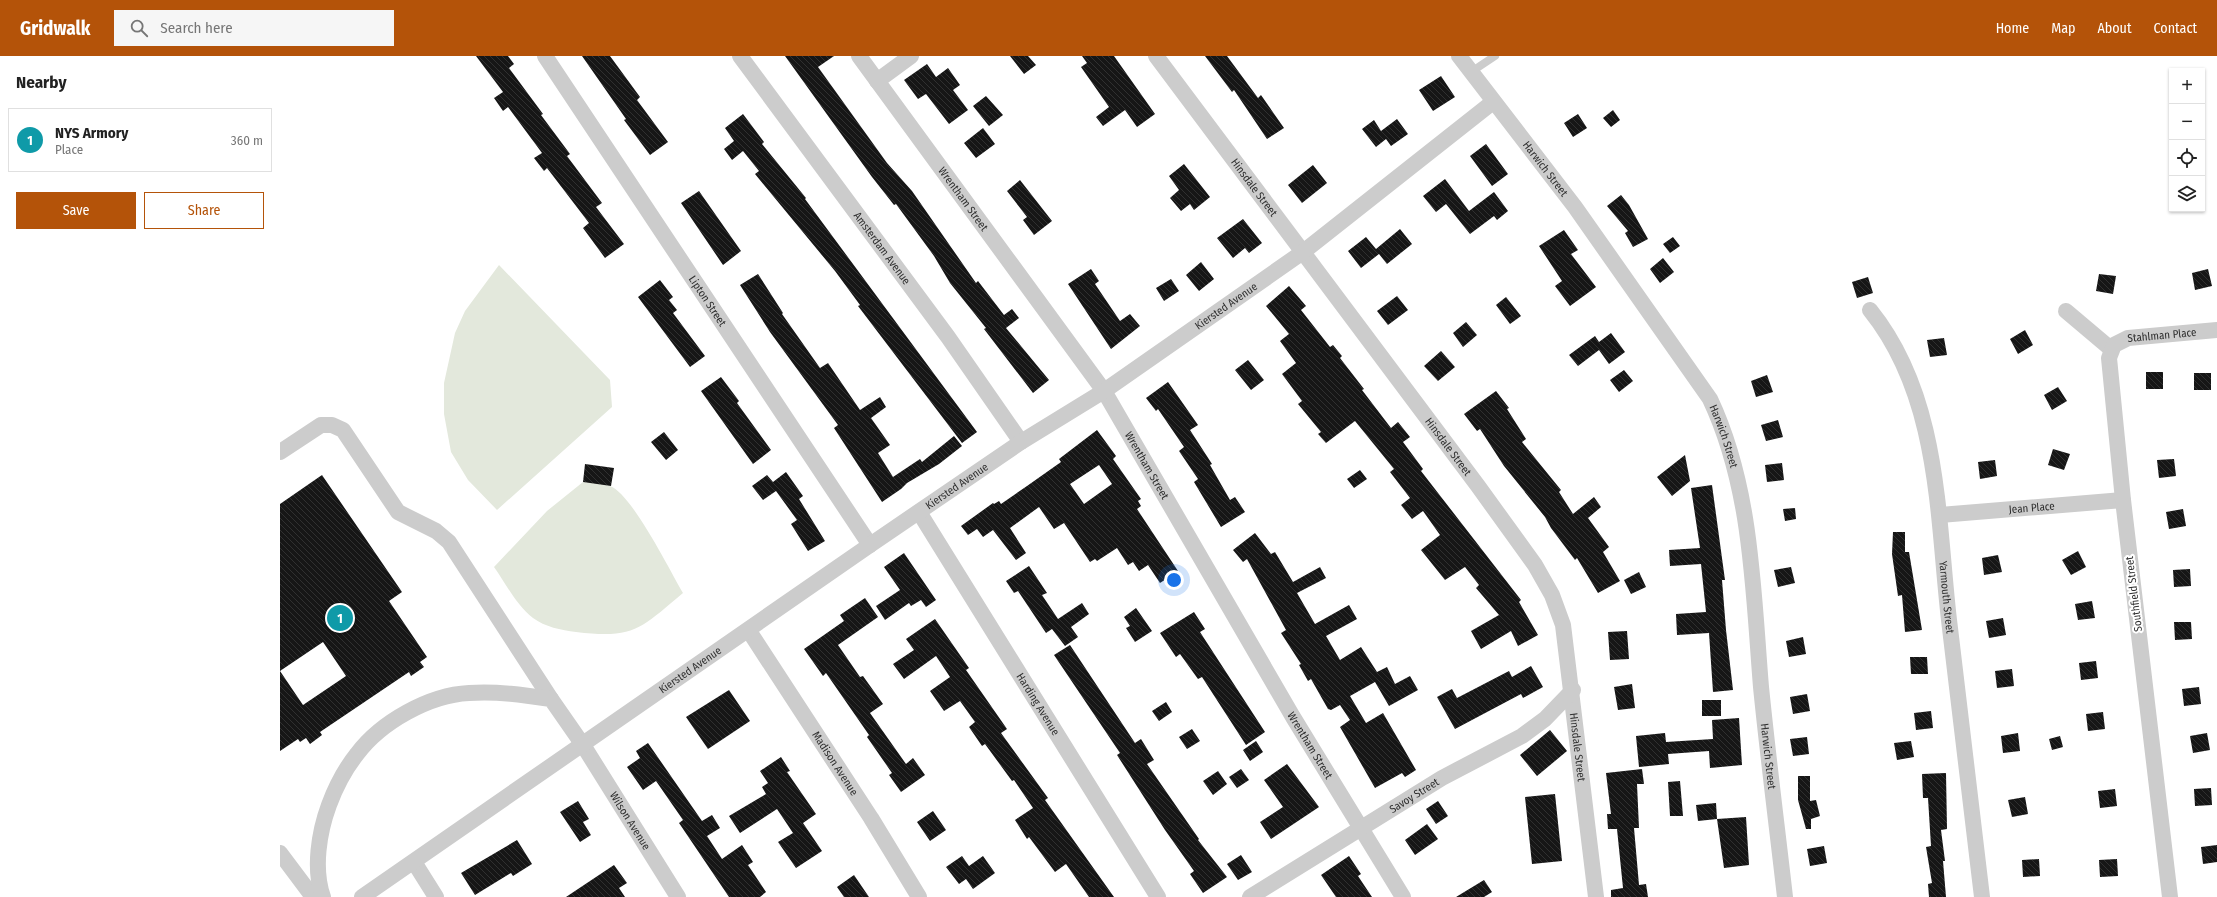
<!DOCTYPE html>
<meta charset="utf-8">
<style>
:root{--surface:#fff;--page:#f6f6f6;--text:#222;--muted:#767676;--line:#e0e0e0;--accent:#b45309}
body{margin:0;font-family:"Fira Sans Condensed",sans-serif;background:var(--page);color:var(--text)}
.controls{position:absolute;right:12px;top:12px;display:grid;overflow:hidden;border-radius:0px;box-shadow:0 1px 3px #0004}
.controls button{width:36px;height:36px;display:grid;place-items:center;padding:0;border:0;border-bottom:1px solid var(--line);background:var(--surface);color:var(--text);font:20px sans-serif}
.you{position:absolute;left:894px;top:524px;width:14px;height:14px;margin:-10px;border:3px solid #fff;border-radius:50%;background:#1a73e8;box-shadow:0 0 0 6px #1a73e833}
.badge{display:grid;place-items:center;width:26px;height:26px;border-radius:50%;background:var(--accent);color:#fff;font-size:13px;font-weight:700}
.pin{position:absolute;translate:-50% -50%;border:2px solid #fff;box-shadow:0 1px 4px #0006}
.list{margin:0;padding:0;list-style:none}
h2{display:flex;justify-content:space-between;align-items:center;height:52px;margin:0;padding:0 16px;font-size:17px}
h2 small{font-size:13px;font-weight:400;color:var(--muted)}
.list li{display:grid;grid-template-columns:26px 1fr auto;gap:12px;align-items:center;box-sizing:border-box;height:64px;margin:0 8px 8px;padding:0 8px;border:1px solid var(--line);border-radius:0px}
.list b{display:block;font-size:15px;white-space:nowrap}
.list p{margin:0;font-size:13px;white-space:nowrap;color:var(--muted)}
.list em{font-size:13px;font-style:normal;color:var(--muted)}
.actions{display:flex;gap:8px;padding:12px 16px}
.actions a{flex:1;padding:9px 0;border:1px solid var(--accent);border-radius:0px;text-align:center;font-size:14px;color:var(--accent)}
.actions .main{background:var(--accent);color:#fff}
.icon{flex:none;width:22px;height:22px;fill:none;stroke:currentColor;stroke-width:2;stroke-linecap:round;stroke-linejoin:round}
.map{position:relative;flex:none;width:1937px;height:841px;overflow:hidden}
header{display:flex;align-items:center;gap:24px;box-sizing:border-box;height:56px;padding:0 20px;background:var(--accent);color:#fff}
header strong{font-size:19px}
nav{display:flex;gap:22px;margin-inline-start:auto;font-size:14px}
.search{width:280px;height:36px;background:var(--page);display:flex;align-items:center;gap:10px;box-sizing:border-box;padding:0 14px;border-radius:0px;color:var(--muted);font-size:15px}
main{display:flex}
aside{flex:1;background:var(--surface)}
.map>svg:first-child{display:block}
</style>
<header>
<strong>Gridwalk</strong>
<div class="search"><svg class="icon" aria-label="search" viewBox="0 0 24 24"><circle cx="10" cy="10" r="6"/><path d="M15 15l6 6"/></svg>Search here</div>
<nav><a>Home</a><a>Map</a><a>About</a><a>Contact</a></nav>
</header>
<main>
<aside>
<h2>Nearby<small></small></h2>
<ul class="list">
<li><span class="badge" style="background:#0f9aa8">1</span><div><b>NYS Armory</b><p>Place</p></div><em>360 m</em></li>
</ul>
<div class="actions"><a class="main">Save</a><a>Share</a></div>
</aside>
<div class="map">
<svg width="1937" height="841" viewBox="0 0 1937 841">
<defs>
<pattern id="building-back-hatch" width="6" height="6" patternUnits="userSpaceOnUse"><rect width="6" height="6" fill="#161616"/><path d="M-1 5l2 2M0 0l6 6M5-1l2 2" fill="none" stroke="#303030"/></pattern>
</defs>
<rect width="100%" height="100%" fill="#fff"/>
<path fill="#e3e8dc" d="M219,209L330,324L332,351L217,454L188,424L171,396L164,358V327L175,277L185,255Z
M303,426C311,427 322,427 330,430C352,438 390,515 403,537C360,573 354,583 296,576C281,574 265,571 253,562C237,550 226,528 214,511L267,455Z"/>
<path fill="url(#building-back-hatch)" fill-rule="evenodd" d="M196,0H228L234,8L229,12L263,58L261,59L290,98L287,100L322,147L316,151L344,188L325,202L303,172L309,167L267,112L264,115L254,102L262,97L228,51L223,55L214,42L223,36Z
M302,0H330L360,41L357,44L388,86L370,99L344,64L346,63Z
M505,0H554L538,11L607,107L632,135L696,227L698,225L724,259L732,253L739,262L726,272L769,324L753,337L704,273L706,272L670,227L654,200L616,148L614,149L592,121Z
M730,0H748L756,9L744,18Z
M802,0H834L875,58L857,71L845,54L823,70L816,61L829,51L801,11L807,7Z
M925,0H947L978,42L981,39L1004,72L987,83L954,34L952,36Z
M647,8L656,21L668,12L680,29L673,34L688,54L669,68L646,38L638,43L624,24Z
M1161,20L1175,41L1153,55L1139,34Z
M706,40L723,59L709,70L693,50Z
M1333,54L1340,64L1331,71L1323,62Z
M463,58L484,86L482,88L526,142L525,143L697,376L682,387L578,250L580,249L555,215L475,118L479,115L463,95L452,104L444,93L454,85L445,72Z
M1298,58L1307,72L1293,81L1284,67Z
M1117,63L1128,78L1111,90L1106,83L1096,91L1082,73L1094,64L1101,75Z
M703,72L715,88L696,102L684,87Z
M1206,88L1228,118L1212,130L1190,100Z
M904,108L930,141L914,154L910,148L901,155L890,142L899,134L889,120Z
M1033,109L1047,127L1022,147L1008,129Z
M1165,123L1189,155L1214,136L1228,155L1217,164L1214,160L1190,178L1166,148L1156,156L1143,140Z
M740,124L772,165L754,179L743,164L747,161L727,135Z
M419,135L461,195L443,209L401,147Z
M1341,139L1349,149L1368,183L1353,191L1345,177L1348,175L1327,150Z
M963,163L982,187L969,197L965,192L953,202L937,182Z
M1120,173L1132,188L1107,208L1099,198L1081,212L1068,195L1086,181L1096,193Z
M1284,174L1298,194L1291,198L1316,231L1290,250L1275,230L1282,225L1259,190Z
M1393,181L1400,190L1390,197L1383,188Z
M1383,202L1394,216L1380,227L1370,213Z
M921,206L934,223L919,235L906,219Z
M811,213L819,225L815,228L840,265L850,258L860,270L831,293L788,228Z
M1928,213L1932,230L1915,234L1912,217Z
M478,218L503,257L502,258L540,312L548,307L580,354L600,341L606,351L591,362L610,389L598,397L613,421L640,403L642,406L674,380L682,390L659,408L627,427L621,433L602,446L554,372L558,369L490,276L460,229Z
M1819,218L1836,220L1833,238L1816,235Z
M1588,221L1593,237L1577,242L1572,226Z
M891,223L899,235L884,245L876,232Z
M380,224L393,241L389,244L397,254L393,257L425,300L410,311L358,241Z
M1009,230L1026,250L1021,254L1050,291L1053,289L1062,300L1060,302L1084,333L1082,334L1111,372L1118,366L1130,381L1123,386L1143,413L1141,415L1241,544L1239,546L1258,579L1238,590L1231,575L1201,593L1191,575L1219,559L1196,532L1199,529L1185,511L1165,524L1141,494L1160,479L1143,455L1132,463L1121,449L1130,442L1110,416L1114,413L1075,365L1046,387L1038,378L1041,376L1018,348L1022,345L1002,318L1016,307L1000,285L1009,278L986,250Z
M1117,240L1128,254L1108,269L1097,255Z
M1226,241L1241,260L1230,268L1216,249Z
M1186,266L1197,279L1183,291L1173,277Z
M1745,274L1753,289L1738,298L1730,283Z
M1331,277L1345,296L1329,308L1319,294L1298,310L1289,299L1315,280L1319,286Z
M1664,282L1667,299L1650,301L1647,284Z
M1161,295L1175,311L1158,325L1144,310Z
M968,304L984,324L971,334L955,314Z
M1344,314L1353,325L1339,336L1330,324Z
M1866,316H1883V333H1866Z
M1914,317H1931V334H1914Z
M1487,319L1493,336L1476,341L1471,325Z
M441,321L459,345L457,347L491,394L473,408L421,335Z
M888,326L918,369L910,374L932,408L930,409L950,444L955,441L965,456L941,471L914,426L918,423L899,395L904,391L878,353L876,355L866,342Z
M1778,331L1787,345L1772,354L1764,339Z
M1216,335L1229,352L1227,353L1246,383L1242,386L1281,434L1279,436L1293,458L1314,441L1321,451L1308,462L1329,491L1323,496L1340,525L1318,537L1297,502L1295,504L1271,472L1265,461L1224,410L1200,373L1197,375L1184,358Z
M1498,364L1503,381L1486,385L1481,369Z
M817,374L836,400L833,403L861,443L858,445L861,450L857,453L898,515L880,527L868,509L859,515L853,506L848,509L837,492L817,505L815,503L810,506L784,467L774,473L759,451L730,472L746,497L736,504L713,474L703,481L697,473L688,479L681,470L713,447L714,448L719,445L721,448L747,430L781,406L779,403ZM819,409L832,428L804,448L790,428Z
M384,376L398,394L386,404L371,386Z
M1773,393L1790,398L1784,414L1768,409Z
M1405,399L1410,425L1392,440L1377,421Z
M1894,403L1896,420L1879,422L1877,404Z
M1715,404L1717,420L1700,423L1698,406Z
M1502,407L1504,424L1487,426L1485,409Z
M305,408L334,412L331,430L303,426Z
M1080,414L1087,423L1074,432L1067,423Z
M506,416L523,440L519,443L545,485L528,495L511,468L517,464L496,435L483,444L472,430L487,419L493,426Z
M42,419L122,536L109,545L147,601L140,606L144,611L131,620L129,616L40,676L42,679L30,688L26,682L20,686L18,683L0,695V448ZM43,586L66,620L23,649L0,615Z
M1432,429L1445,524H1442L1446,574L1453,634L1433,636L1429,577L1397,579L1396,558L1426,556L1421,508L1390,510L1389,494L1420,492L1411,432Z
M1515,452L1516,463L1505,465L1503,453Z
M1903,453L1906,470L1889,473L1886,456Z
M1613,476H1625V496H1629L1642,574L1625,576L1622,539L1618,540L1612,498Z
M975,477L991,498L995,496L1013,526L1040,511L1046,522L1017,537L1035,568L1069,549L1077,563L1046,580L1060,604L1081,591L1097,616L1107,611L1115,628L1130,620L1138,634L1109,650L1095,626L1070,640L1086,667L1103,657L1136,714L1125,721L1122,717L1095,732L1060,671L1070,664L1060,649L1051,654L1048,653L1031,623L1028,625L1019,609L1021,608L1001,577L1006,574L967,503L963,506L953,494Z
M1798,495L1806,511L1791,519L1782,504Z
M624,497L656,544L646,551L641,544L631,550L629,547L605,564L596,550L620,534L604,511Z
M1718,499L1722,516L1704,519L1702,502Z
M749,510L767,537L762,539L778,563L802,547L809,558L791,571L798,581L785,590L772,573L766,577L738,535L734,537L726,525Z
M1511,511L1515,527L1498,531L1494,514Z
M1910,513L1911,530L1894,531L1893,514Z
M1359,516L1366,531L1351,538L1344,524Z
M585,542L598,561L558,589L580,621L583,620L603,648L590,657L626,708L633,702L645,719L621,736L609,719L612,717L587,681L589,679L546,617L543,620L524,593L564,565L560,559Z
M1812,545L1815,562L1798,564L1795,548Z
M856,552L872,575L855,586L846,572L850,570L844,561Z
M914,556L925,573L920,576L985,676L966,689L922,621L918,623L900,598L896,601L880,577Z
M1723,562L1726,579L1709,582L1706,565Z
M655,563L689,612L686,614L727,673L721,677L768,742L765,744L834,841H809L786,808L775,816L749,781L747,783L735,764L753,752L734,724L732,725L705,688L702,690L689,671L695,666L680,645L664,655L650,635L670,621L656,600L624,623L613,608L634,594L626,583Z
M1894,566H1911L1912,583L1895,584Z
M1347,575L1349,603L1330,604L1328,576Z
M1523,581L1526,598L1509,601L1506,585Z
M790,589L855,687L861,683L874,704L867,708L919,783L918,784L947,821L923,837L910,818L914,815L885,774L837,699L840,697L774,599Z
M1630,601H1647L1648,618H1631Z
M1816,605L1818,622L1801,624L1799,607Z
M1251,610L1263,631L1243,642L1241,638L1175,673L1157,641L1172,633L1177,642L1229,615L1232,621Z
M1732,613L1734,630L1717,632L1715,615Z
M1352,628L1355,652L1338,654L1334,631Z
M1919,631L1921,648L1904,650L1902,633Z
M449,634L470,665L428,693L406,661Z
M1527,638L1530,655L1513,658L1510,641Z
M1422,644H1441V660H1422Z
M886,646L892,656L879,665L872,655Z
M1651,655L1653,672L1636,674L1634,657Z
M1823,656L1825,673L1808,675L1806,658Z
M1459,662L1462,709L1430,712L1429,695L1388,698L1389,708L1359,711L1356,680L1385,677L1386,686L1433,683L1432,664Z
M912,673L920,685L907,693L899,681Z
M1270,674L1287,695L1257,720L1240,699Z
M1738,677L1740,695L1723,697L1721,680Z
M1927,677L1930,694L1913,697L1910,680Z
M1780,680L1783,691L1772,694L1769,683Z
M1527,681L1529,698L1513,700L1510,683Z
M976,685L983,696L970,705L963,694Z
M1631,685L1634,701L1617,704L1614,687Z
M368,687L422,765L432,759L440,772L427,780L442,803L462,789L473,806L468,809L486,836L480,841H449L399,767L403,764L376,725L363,734L347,711L360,702L356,695Z
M501,701L510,715L507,716L536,758L523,767L542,795L516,812L498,786L513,777L497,753L460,777L449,760L486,738L482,731L488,727L480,715Z
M1007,708L1039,751L991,783L980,766L1003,751L984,724Z
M961,713L969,724L957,732L949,721Z
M1362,713L1364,728H1357L1359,772H1354L1359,829L1366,828L1368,841H1331V834L1343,832L1337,773H1328L1327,758H1331L1326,717Z
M938,715L947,728L933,739L923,725Z
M1666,717L1667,773L1661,774L1665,805H1663L1666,841H1649L1648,828L1652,827L1646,791L1651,790L1648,742H1643L1642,718Z
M1518,720H1530V745L1536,744L1540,760L1531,763V773H1526L1518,744Z
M1400,725L1403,760H1390L1388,726Z
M1931,732L1932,749L1915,750L1914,733Z
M1835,733L1837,750L1820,752L1818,735Z
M1275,738L1282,805L1252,808L1245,741Z
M1745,741L1748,758L1732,761L1728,744Z
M298,745L309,763L303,766L311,779L300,786L280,756Z
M1158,745L1168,760L1156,768L1146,753Z
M1436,747L1437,763L1418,765L1416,749Z
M653,755L666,774L650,785L637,766Z
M1466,761L1469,809L1444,812L1437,763Z
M1147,768L1158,783L1135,799L1125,784Z
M237,784L252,808L233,820L231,817L195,839L181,817Z
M1937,789V806L1923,808L1921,791Z
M1544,790L1547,807L1530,810L1527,793Z
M961,799L972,816L958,824L947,808Z
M682,800L689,810L703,800L715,817L693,833L686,823L679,828L666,811Z
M1069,800L1081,818L1078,820L1092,841H1056L1041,819Z
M1759,803L1760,820L1743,821L1742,804Z
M1837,803L1838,820L1820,821L1819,804Z
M334,809L347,827L339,832L345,841H286Z
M574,819L589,841H564L557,831Z
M1204,824L1212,836L1204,841H1176Z"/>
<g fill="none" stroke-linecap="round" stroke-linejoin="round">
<path stroke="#ccc" stroke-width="8" d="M1191,16L1215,0"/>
<g stroke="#ccc" stroke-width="16">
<path id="s1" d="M265,0L590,489"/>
<path id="s2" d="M460,0L668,281L741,386"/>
<path id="s3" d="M579,0L824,335L1013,661L1123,841"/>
<path id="s4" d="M876,0L1198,430L1255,509L1272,539L1283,569L1316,841"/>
<path id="s5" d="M1179,0L1295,151L1430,343C1472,432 1473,534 1481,631C1488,701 1497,771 1505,841"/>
<path d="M597,25L631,0"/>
<path id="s6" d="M1590,254C1660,341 1657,459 1669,564C1680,656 1691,749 1702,841"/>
<path d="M1786,255L1831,293"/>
<path d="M0,396L41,369H52L63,374L118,456L156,475L169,486L271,643"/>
<path id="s7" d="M639,456L878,841"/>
<path id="s8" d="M1660,459L1843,444"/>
<path id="s9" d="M469,575L591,762L639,841"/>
<path d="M0,797L33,841"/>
<path d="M134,806L156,841"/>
<path id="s10" d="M43,841C33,813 39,776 49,749C56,730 65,713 77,698C101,666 149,639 189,637C217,635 244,639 271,643L303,689L398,841"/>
<path id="s11" d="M82,841L590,489L741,386L824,335L1023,196L1213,46"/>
<path id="s12" d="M970,841L1162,722L1242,680L1265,663L1293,634"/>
<path id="s13" d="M1890,841L1843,444L1829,302L1834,289L1848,282L1937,274"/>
</g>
</g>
<g text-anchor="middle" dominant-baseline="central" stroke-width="4" stroke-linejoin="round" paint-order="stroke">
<g font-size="11" fill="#2f2f2f" stroke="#fff">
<text stroke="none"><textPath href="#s5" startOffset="142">Harwich Street</textPath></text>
<text stroke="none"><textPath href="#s4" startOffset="164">Hinsdale Street</textPath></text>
<text stroke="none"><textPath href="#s3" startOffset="177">Wrentham Street</textPath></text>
<text stroke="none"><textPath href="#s2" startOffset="239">Amsterdam Avenue</textPath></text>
<text stroke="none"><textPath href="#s1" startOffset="294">Lipton Street</textPath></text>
<text stroke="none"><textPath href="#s11" startOffset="1047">Kiersted Avenue</textPath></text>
<text stroke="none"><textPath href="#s13" startOffset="606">Stahlman Place</textPath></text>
<text stroke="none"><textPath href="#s5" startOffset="465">Harwich Street</textPath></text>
<text stroke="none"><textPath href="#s4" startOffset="488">Hinsdale Street</textPath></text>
<text stroke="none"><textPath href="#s3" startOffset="501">Wrentham Street</textPath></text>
<text stroke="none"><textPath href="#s11" startOffset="723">Kiersted Avenue</textPath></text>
<text stroke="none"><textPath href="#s8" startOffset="92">Jean Place</textPath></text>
<text transform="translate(1854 538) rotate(-97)">Southfield Street</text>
<text stroke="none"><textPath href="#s6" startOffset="302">Yarmouth Street</textPath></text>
<text stroke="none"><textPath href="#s11" startOffset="399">Kiersted Avenue</textPath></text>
<text stroke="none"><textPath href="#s7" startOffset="226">Harding Avenue</textPath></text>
<text stroke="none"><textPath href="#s3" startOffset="825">Wrentham Street</textPath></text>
<text stroke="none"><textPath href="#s4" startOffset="824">Hinsdale Street</textPath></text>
<text stroke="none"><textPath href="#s5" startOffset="789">Harwich Street</textPath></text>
<text stroke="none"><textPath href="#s9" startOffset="158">Madison Avenue</textPath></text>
<text stroke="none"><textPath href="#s12" startOffset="193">Savoy Street</textPath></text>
<text stroke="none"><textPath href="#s10" startOffset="511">Wilson Avenue</textPath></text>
</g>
</g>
</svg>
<div class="controls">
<button>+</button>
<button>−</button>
<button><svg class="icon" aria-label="locate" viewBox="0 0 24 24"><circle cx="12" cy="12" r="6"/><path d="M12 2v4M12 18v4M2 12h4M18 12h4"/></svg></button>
<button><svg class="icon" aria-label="layers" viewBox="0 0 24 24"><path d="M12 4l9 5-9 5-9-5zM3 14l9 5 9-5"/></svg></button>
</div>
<div class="you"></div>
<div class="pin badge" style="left:60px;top:562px;background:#0f9aa8">1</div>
</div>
</main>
